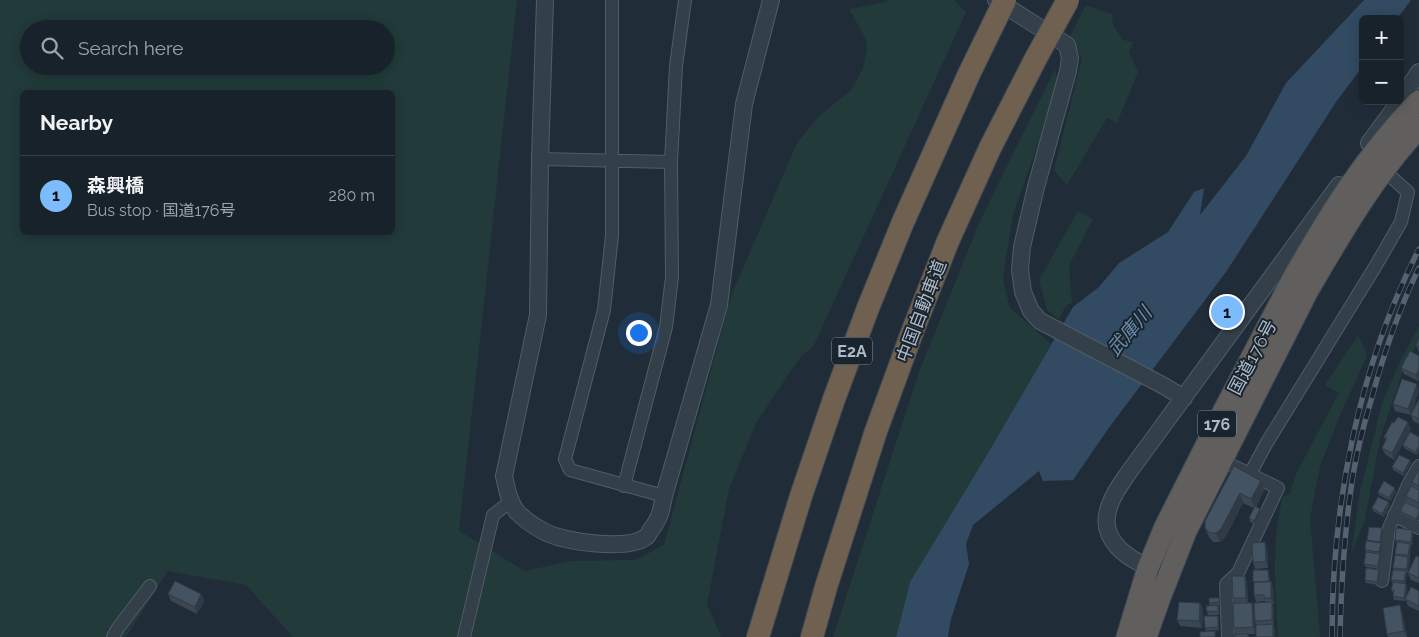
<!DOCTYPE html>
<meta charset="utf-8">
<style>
:root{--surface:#18222b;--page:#252f37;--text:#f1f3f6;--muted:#9fa4a9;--line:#363f47;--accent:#7dbcfc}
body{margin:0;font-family:Raleway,"Noto Sans JP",sans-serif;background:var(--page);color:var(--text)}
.controls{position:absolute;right:15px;top:15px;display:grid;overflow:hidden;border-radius:8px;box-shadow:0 2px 12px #0003}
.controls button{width:45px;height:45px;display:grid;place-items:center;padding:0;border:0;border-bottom:1px solid var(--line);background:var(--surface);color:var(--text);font:25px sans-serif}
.you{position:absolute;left:638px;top:332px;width:18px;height:18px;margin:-12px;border:4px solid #fff;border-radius:50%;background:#1a73e8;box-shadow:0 0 0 8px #1a73e833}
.badge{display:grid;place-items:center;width:32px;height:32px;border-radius:50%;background:var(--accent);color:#111;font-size:16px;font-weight:700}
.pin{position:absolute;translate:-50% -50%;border:2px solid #fff;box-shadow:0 1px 5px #0006}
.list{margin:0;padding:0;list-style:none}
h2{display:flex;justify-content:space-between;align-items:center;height:65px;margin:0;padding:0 20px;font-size:21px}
h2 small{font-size:16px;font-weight:400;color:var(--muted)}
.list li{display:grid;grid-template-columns:32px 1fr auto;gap:15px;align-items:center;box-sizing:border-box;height:80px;padding:0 20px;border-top:1px solid var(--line)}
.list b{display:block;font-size:19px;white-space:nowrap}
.list p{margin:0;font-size:16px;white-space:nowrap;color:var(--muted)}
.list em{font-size:16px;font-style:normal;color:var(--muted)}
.icon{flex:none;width:28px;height:28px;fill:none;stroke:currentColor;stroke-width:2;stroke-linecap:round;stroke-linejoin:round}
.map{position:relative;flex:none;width:1419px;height:637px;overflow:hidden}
.search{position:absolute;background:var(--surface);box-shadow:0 2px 12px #0003;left:20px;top:20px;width:375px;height:55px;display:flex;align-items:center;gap:12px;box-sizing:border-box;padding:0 18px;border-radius:28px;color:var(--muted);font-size:19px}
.panel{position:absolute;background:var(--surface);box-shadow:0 2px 12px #0003;left:20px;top:90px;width:375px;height:145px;border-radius:8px}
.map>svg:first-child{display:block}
</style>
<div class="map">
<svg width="1419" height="637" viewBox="0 0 1419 637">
<rect width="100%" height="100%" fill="#202d39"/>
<path fill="#223a3a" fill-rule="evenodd" d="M0,0H517L459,531L525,571L571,561L635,560L664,545L731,296L797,143L818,117L851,90L863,69L867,48L865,37L849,9L887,2V0H954L966,12L814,345L799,359L756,423L729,489L707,604L721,637H293L246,585L168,571L126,637H0ZM29,29H386V66H29ZM22,92H392V232H22Z
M1086,5L1112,14L1113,25L1123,40L1133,42L1129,52L1138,72L1117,123L1107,118L1067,185L1054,171L1082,58L1070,37Z
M1055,69L1058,88L1013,214L1003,278L1009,307L1051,344L988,453L910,582L896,637H833L919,372L980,221Z
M1078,211L1093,219L1069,265L1072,302L1065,307L1059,319L1047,310L1039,280Z
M1419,326V340L1403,370L1380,439L1365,520L1351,554L1360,492L1382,403L1402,357Z
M1358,335L1367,355L1338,420L1320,466L1310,518L1320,637H1278C1275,590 1271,542 1283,496L1290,494L1296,474L1339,393L1325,385Z"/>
<path fill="#324b62" d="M1364,0H1411L1397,19H1363V66L1336,102L1226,272L1108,429L1073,480L1043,481L1039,471L973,525L966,544L969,564L951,619L948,637H896L910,582L988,453L1073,307L1099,287L1119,263L1168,232L1194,192L1204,188L1200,215L1246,156L1286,83Z"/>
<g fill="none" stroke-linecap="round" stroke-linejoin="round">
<defs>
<path id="minor" d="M612,0V235L604,310L565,459L570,470L664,496
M540,159L671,162
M1221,460L1278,488L1238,573L1226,584L1228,637
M1250,474L1266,444L1375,267L1401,222L1408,192L1380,167
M624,486L666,327L672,277L671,162L676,66L685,0
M1394,515L1419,528
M1382,581L1389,528L1409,483L1419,466
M113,637L118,628L150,586
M464,637L493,515L510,502"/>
<path id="tertiary" d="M545,0L540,159L538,315L504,476C507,489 509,502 517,512C525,520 535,527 545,532C565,542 627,551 646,537C648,536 649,533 650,531C660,518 661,512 664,496L719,305L744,104L771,0
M996,0L1067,45L1070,58L1068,71L1036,187L1022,247L1020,270L1023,292L1031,311L1040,321L1164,386L1184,398
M1400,101L1419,72
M1369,143L1400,101
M1159,571C1129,561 1094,539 1111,502C1115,491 1123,481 1129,472L1339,185"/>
<path id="trunk" d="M1127,637L1148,568L1165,527L1219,420L1291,282
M1146,637L1159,600L1186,531L1308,290"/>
<path id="motorway" d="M758,637L801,496L834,399L868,308L903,222L969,74
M812,637L826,587L876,431L913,330L948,241L990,148"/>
</defs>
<use href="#minor" stroke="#515d67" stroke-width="14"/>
<use href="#tertiary" stroke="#515d67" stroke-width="18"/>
<use href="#trunk" stroke="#3e4a54" stroke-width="23"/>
<use href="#motorway" stroke="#3e4a54" stroke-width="24"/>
<use href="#minor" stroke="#333f49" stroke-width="12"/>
<use href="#tertiary" stroke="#333f49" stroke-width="16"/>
<use href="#trunk" stroke="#605f5d" stroke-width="21"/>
<use href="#motorway" stroke="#706050" stroke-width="22"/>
<defs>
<path id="rail" d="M1332,637C1332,504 1358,369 1419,249
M1340,637C1341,588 1344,538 1351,489C1355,458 1363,427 1372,397C1384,353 1399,309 1419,268"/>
</defs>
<use href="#rail" stroke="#556371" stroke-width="5.5"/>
<use href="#rail" stroke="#19242e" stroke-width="4" stroke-dasharray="11" stroke-linecap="butt"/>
<defs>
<path id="trunk-bridge" d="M1291,282C1329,215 1365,156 1419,101
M1308,290C1341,234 1374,176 1419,128"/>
<path id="motorway-bridge" d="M969,74L1005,0
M990,148L1036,58L1068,0"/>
</defs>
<use href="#trunk-bridge" stroke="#3e4a54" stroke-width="23" stroke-linecap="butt"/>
<use href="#motorway-bridge" stroke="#3e4a54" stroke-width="24" stroke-linecap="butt"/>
<use href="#trunk-bridge" stroke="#605f5d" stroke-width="21"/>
<use href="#motorway-bridge" stroke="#706050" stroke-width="22"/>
</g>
<path fill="#3a4753" d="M1419,338V352L1416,345Z
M1419,356V380L1418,381L1404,374L1401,368Z
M1419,390L1411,413L1419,399V424L1413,421L1411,415L1395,411L1393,404Z
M1411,429L1394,460L1385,454L1382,448L1386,441L1384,437Z
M1419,437V451L1417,455L1404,448L1403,445Z
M1410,460L1411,463L1404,476L1393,470L1392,467Z
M1234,466L1261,481L1264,490L1256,507L1261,512L1255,524L1250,522L1249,518L1254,508L1243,503L1225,538L1220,542H1213L1209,537L1205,528Z
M1419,469V519L1417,522L1402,514L1400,511L1408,503L1406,496L1414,488L1412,482Z
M1396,491L1391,501L1379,495L1378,492Z
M1389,502L1390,505L1384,517L1373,511L1372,508Z
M1382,528L1383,532L1381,545L1382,547L1379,569L1366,567L1364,564L1366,552L1365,550L1368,542L1367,540Z
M1413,533L1412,545H1410L1411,547L1408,573L1406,572L1407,574L1405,584L1407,587L1406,598L1419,591V611L1408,606L1406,600L1405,601L1394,600L1393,596L1394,593H1393L1391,590L1393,583L1391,580L1394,570L1393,568L1396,555L1395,554L1397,543L1395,540Z
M1267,548L1268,568L1255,569L1253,562Z
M1419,557V583L1411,580L1408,573Z
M1268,570L1269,573L1270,582L1271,581L1273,588L1274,604H1272L1274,608V627L1275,630V637H1256V625L1255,621L1266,602L1265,601L1256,602L1254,595Z
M1380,573L1378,585L1366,583L1365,580Z
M1245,576L1247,582L1248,603H1252L1254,609L1255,634H1248L1249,637H1234L1236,634L1234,628L1235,603L1233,598Z
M168,594H201L204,601L197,614L171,601Z
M1220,601L1221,606H1218L1219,609V615H1208L1207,612L1210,606L1209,603Z
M1200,603L1203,609L1202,628L1180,626L1177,620Z
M1400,605L1402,612L1407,637H1388L1387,634Z
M1218,616L1219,619V630L1206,631L1205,628Z"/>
<path fill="#2f3a44" d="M1419,369V378H1418L1419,380L1418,381L1416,375Z
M1417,384L1419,391L1411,416L1408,409Z
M1408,422L1411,429L1394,460L1392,453Z
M1419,446V451L1417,455L1416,452Z
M1410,460L1411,463L1404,476L1403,473Z
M1261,481L1264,490L1255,508L1251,499Z
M1395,488L1396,491L1391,501L1389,498Z
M1240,493L1243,503L1225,538L1220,542L1216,533Z
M1389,502L1390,505L1384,517L1382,514Z
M1260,509L1261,512L1255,524L1254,521Z
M1419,513V519L1417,522L1416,519Z
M1382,528L1383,532L1381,545L1380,542Z
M1412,530L1413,533L1412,545L1411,542Z
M1265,542L1267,548L1268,568L1266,562Z
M1381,543L1382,547L1381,556L1379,552Z
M1410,544L1411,547L1409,558L1408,555Z
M1380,554L1381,557L1379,569L1378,566Z
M1408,557L1410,560L1408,573L1407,569Z
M1379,570L1380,573L1378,585L1377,582Z
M1406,571L1407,574L1405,585L1404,581Z
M1245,576L1247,582L1248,604L1246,598Z
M1271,581L1273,588L1274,604L1271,598Z
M1406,584L1407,587L1405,601L1404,598Z
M201,594L204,601L197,614L195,607Z
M1272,602L1274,608V626L1272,620Z
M1200,603L1203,609L1202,628L1199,621Z
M1252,603L1254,609L1255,634L1253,627Z
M1400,605L1402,612L1407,637L1404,631Z
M1218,616L1219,619V630L1218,627Z
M1273,624L1275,630V637H1273Z"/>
<path fill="#435361" stroke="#2f3a44" d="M1419,338V347L1416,345Z
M1410,351L1419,356V369L1416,375L1401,368Z
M1402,379L1417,384L1408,409L1393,404Z
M1419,399V419L1411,415Z
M1398,417L1408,422L1392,453L1382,448L1387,438L1384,437L1392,422L1394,423Z
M1410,432L1419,437V446L1416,452L1403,445Z
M1399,455L1410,460L1403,473L1392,467Z
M1234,466L1261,481L1251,499L1240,493L1221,529L1216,533H1210L1205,528V521Z
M1419,469V486L1412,482Z
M1384,481L1395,488L1389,498L1378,492Z
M1411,486L1419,490V503L1406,496Z
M1378,497L1389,502L1382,514L1372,508Z
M1405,502L1419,509V513L1416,519L1400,511Z
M1255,506L1260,509L1254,521L1249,518Z
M1369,527L1382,528L1380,542L1367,540Z
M1396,528L1412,530L1411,542L1395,540Z
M1366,541L1381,543L1379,552L1365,550Z
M1265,542L1266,562H1253L1252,543Z
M1397,542L1410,544L1408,555L1395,554Z
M1366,552L1380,554L1378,566L1364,564Z
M1395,555L1408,557L1407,569L1393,568Z
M1416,556L1419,557V578L1408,573Z
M1366,568L1379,570L1377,582L1365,580Z
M1253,570H1268L1269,582H1253Z
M1393,570L1406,571L1404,581L1391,580Z
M1232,576H1245L1246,598H1233Z
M175,581L201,594L195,607L168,594Z
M1271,581V598H1264V595H1254V582Z
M1393,582L1406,584L1404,598L1393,596L1394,590H1391Z
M1411,587L1419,591V606L1405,599Z
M1209,598H1219V602L1209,603Z
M1179,602L1200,603L1199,621L1177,620Z
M1272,602V620L1255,621L1254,603Z
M1233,603H1252L1253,627L1234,628Z
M1218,605V611L1207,612L1206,606Z
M1400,605L1404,631L1387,634L1383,608Z
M1204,616H1218V627L1205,628Z
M1273,624V637H1256V625Z
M1215,631V637H1200V632Z
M1248,634V637H1234L1233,635Z"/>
<g text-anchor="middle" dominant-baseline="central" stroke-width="4" stroke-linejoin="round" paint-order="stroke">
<g fill="#19242e" stroke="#818d98" stroke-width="1">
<rect x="832" y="337.5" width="40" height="27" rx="4"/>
<rect x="1198" y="410.5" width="38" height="27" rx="4"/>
</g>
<g font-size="16" font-weight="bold" fill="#aebac6">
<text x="852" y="351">E2A</text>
<text x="1217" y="424">176</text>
</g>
<g font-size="18" fill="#aebac6" stroke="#19242e">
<text transform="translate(921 311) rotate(-69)">中国自動車道</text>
<text transform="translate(1252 357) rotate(-62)">国道176号</text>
</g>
<g font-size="19" font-style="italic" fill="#6d8eab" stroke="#19242e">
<text transform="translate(1129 331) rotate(-50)">武庫川</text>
</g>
</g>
</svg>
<div class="controls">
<button>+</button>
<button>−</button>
</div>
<div class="you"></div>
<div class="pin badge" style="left:1227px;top:312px">1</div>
<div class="search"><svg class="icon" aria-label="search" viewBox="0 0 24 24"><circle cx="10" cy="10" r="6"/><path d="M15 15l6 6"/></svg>Search here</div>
<section class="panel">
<h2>Nearby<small></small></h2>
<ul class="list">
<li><span class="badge">1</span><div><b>森興橋</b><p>Bus stop · 国道176号</p></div><em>280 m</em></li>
</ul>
</section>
</div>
